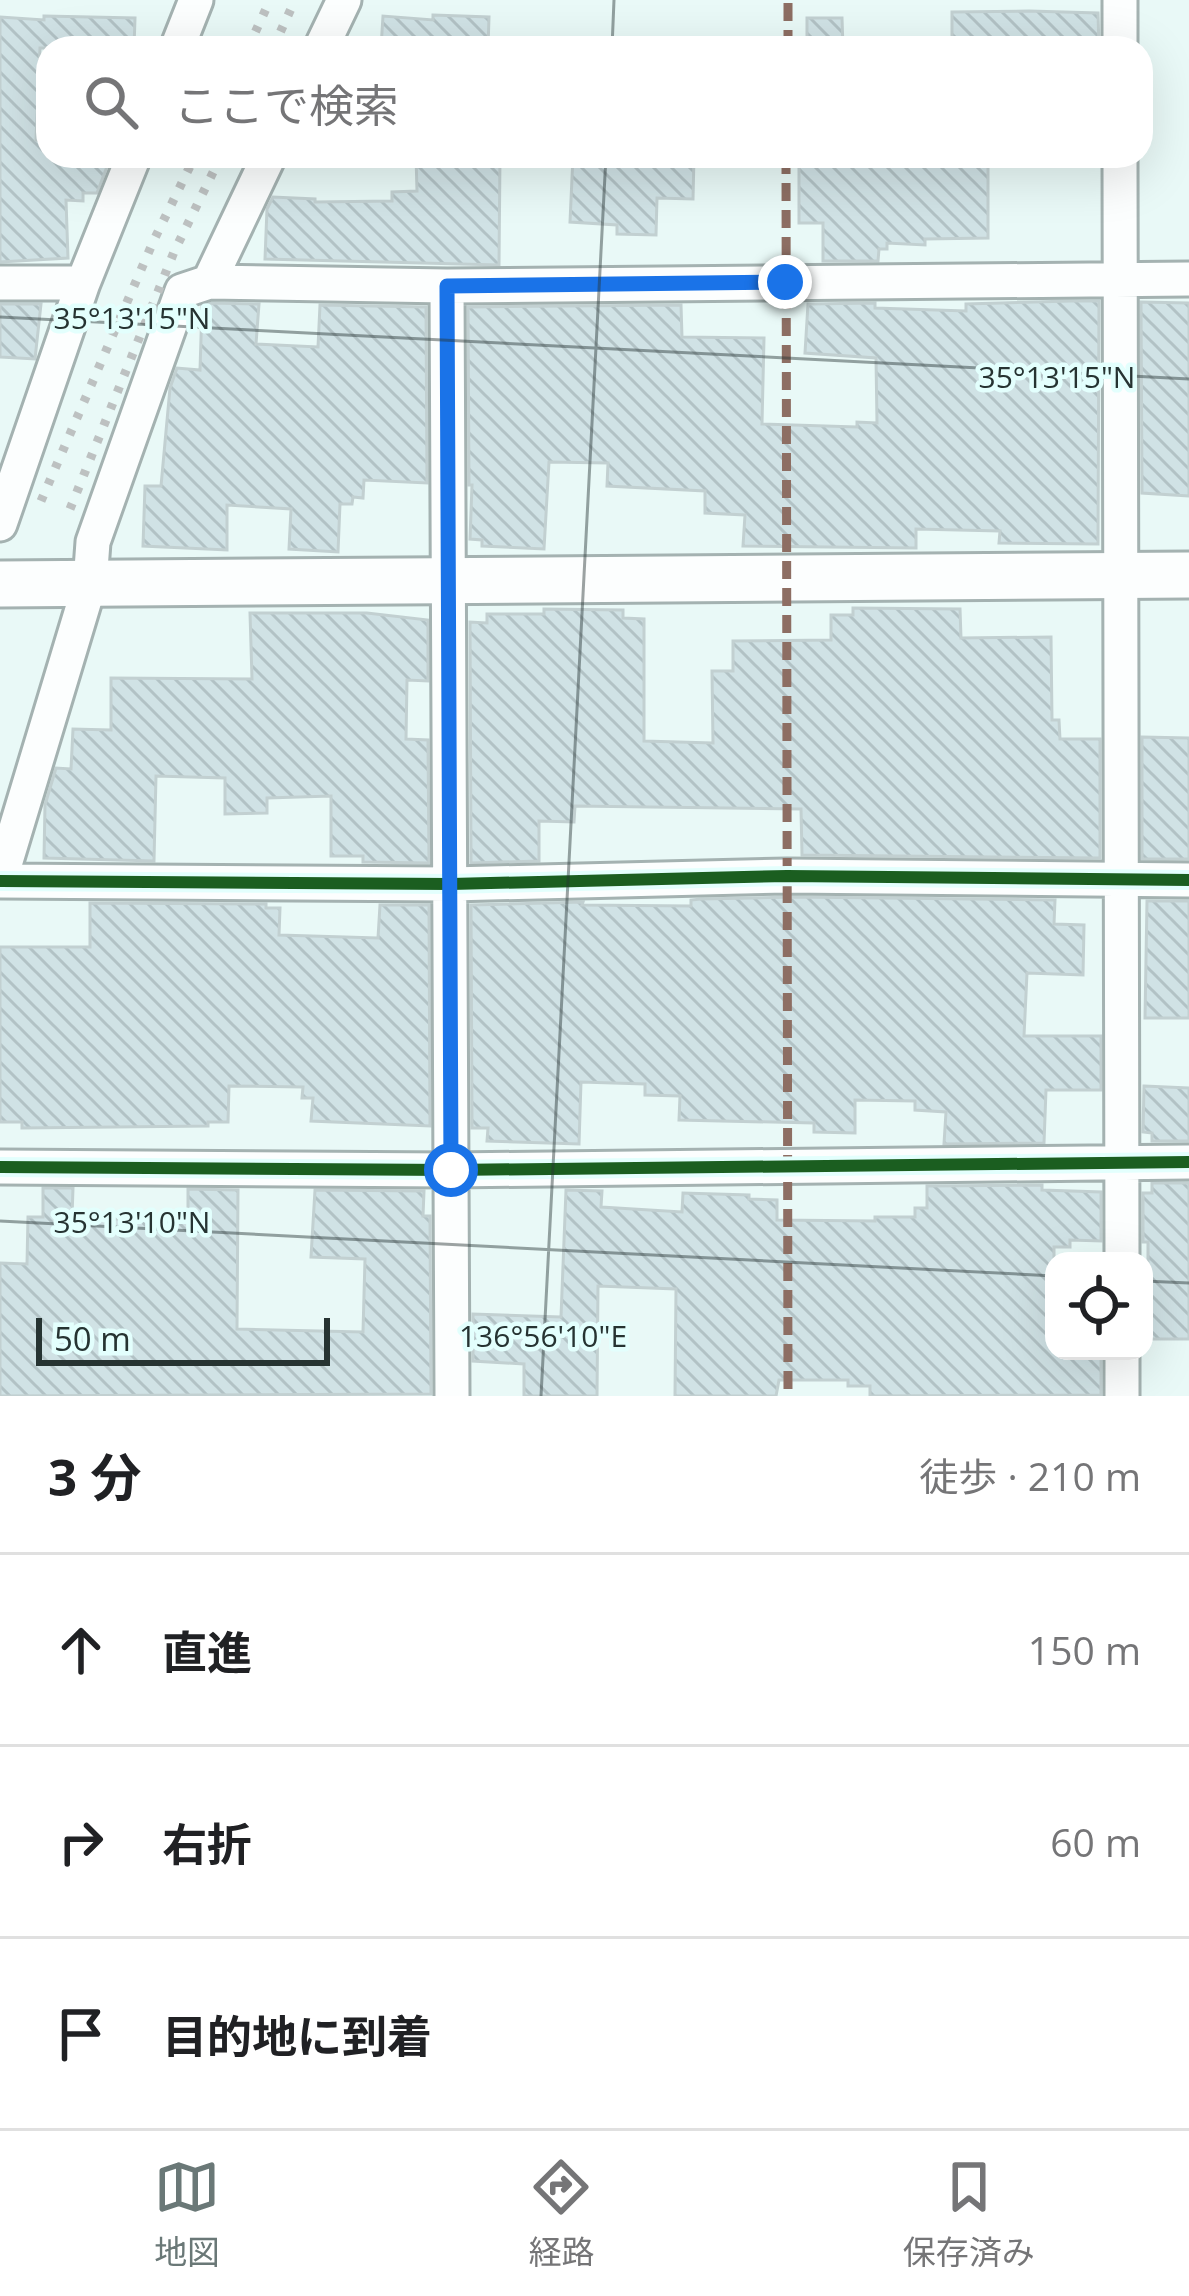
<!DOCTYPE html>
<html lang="ja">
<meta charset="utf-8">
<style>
:root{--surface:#fff;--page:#f6f6f6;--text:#202124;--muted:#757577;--line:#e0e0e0;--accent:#6a7877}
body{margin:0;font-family:"Open Sans","Noto Sans JP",sans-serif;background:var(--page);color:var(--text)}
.controls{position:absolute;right:36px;bottom:36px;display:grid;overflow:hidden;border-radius:24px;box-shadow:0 12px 48px #0002}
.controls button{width:108px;height:108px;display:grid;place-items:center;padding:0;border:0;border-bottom:3px solid var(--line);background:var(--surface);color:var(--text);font:60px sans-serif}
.scale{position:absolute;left:36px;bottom:30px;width:294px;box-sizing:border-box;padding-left:12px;border:6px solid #263332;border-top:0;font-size:33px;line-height:42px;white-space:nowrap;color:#263332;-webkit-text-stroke:9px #e3fffd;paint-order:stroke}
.stop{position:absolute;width:36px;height:36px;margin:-27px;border:9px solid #1a73e8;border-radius:50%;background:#fff}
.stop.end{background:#1a73e8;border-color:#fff;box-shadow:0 3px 12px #0008}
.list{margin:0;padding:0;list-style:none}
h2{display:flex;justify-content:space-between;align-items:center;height:156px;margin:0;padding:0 48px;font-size:51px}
h2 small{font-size:39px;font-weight:400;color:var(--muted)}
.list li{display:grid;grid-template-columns:78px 1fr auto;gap:36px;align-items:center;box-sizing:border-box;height:192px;padding:0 48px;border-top:3px solid var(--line)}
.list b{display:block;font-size:45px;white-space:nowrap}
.list em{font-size:39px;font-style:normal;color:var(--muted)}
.icon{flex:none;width:66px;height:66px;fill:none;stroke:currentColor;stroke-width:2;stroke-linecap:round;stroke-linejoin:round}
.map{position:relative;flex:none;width:1189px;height:1396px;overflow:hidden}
.search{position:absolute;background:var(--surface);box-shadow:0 12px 48px #0002;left:36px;right:36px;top:36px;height:132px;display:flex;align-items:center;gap:30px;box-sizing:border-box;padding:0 42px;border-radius:36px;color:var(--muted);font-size:45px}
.sheet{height:732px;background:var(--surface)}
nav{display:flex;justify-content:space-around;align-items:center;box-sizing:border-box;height:168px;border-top:3px solid var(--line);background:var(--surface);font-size:33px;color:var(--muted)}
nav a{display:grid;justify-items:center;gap:6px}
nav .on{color:var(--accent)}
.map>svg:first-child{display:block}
</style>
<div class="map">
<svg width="1189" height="1396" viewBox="0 0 1189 1396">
<defs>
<pattern id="building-back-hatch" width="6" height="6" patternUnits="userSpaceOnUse" patternTransform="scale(3)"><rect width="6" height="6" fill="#d0e2e5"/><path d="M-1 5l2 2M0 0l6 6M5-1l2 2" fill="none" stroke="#b2c2c5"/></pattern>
</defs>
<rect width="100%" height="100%" fill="#e9f9f7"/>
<path fill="url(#building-back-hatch)" stroke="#c2d0d1" stroke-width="3" d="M1029,11L1098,13L1099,48H952V12Z
M433,15L489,17L488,48H381L383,16L433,20Z
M44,16L135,18L134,48H40L36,140L48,141V156H111L97,193H83V201L66,200L68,258L0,262V17L44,20Z
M807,18H842L843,48H807Z
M416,156H500L499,265L265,259L267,209L273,197L315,199V202L392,201V192L417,191Z
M573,156H694L693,199L657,198L656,235L617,234V225L570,222Z
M799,156H988V238L925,239V245L887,243V249H879L878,261H823V223H799Z
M1071,301H1099L1098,544L999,543L1000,531L916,529V548L743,546L745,515L705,513V491L607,486L608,463L549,462L544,549L482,546V540L470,539L472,485H469L468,307L681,305L682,337L764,338L762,424L857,427V422L877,423L876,358L805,353L808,304L875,303V308L966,311V304Z
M1141,302L1189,303V496L1142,493Z
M212,303L259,304L256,344L318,347L320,305L426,307L427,483L364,480L363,498L353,497L352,504H340L338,552L289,549L291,509L227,505V550L143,546L145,486H161L170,388L177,368L200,370L202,306Z
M0,304H41L35,359L0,357Z
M853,608L960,609L961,638L1051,637L1052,720H1059L1060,739H1100V858L802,855L801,809L575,806L574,822L539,821V861L471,863L470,622L487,623V614H544V609L623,610V618L644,619V741L713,743L712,671H733V641L831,640V615H853Z
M250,613H367L428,620V681L407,680L406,739L428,740L429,863L363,862V856H331V796L267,798V813L225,814V778L156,776L154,861L44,858L45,805L56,768L71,769L73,729L111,730V678L252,679Z
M1142,737L1189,738V859H1142Z
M793,897L1055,900L1054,924L1084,925L1083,975L1027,973L1024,1036H1101V1090H1046L1044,1143L944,1144L946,1112L915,1110V1101L855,1100V1133L814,1132V1123L679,1120L680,1096L645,1095V1084L581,1082L579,1144L487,1141L488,1128H472L471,905L583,902L582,905L691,906V900L701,899Z
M1147,901H1189V1018H1145Z
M90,903L266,904V908H280L279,935L378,938L380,905H429L430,1126L311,1121L313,1098H302L303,1087L229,1086L228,1122H208V1126L22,1128V1122H0V947H90Z
M1144,1086L1189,1088V1141H1152V1133L1143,1132Z
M1152,1183H1189V1339H1148V1242H1143V1193H1152Z
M1042,1185V1190L1101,1192V1241L1070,1240V1247H1054V1351H1101V1395L870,1396V1386H848V1380H779L776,1396H675L676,1289L598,1286L597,1396H524V1364L473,1361V1314L561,1317L566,1190L602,1191L601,1207L682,1212L683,1193L749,1195V1199L777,1200V1220L875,1221V1217H915V1208H927V1186Z
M43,1188H73L72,1217L188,1222V1189L238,1190L237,1329L363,1332L365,1259L311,1257L315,1190L424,1191L423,1216H430L431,1394L0,1396V1263L27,1264L28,1217H43Z"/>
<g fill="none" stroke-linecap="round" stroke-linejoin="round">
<defs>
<path id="street" d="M177,48L196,0
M321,48L344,0
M1120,48V0
M1120,156L1122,1261
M209,282L447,286L1189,279
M0,283H83
M447,286L452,1396
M0,524L83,283L134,156
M0,881L451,884L787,876L1189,880
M0,881L90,583L93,542L182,291L209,282L269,156
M0,1167L451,1170L1189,1162
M1122,1351V1396"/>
<path id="secondary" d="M0,584L1189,575"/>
</defs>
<use href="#street" stroke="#a4b2b1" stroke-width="39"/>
<use href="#secondary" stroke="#a4b2b1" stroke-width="51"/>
<use href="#street" stroke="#fcfefe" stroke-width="33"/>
<use href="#secondary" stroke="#fcfefe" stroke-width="45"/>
<path stroke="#bdc1c1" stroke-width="9" stroke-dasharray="6 12" stroke-linecap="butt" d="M248,48L270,0
M273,48L295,0
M41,501L153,242L195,156
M70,509L174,252L221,156"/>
<path stroke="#8d6e63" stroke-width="9" stroke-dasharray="18 9" stroke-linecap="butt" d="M788,48V0
M786,156L788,1396"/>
<defs>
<path id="cycleway" d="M0,881L451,884L787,876L1189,880
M0,1167L451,1170L1189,1162"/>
</defs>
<use href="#cycleway" stroke="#e3fffd" stroke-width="20"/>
<use href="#cycleway" stroke="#1b5e20" stroke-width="12"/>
</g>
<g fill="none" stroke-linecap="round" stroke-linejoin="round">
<path stroke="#1a73e8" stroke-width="15" d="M451,1170L447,286L785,282"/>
</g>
<path fill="none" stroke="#263332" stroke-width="3" stroke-opacity="0.45" d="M612,48L614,0M0,317L1189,379M0,1221L1054,1276M1144,1281L1189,1283M541,1396L606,156"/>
<g font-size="30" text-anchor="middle" fill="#263332" stroke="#e3fffd" stroke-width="9" stroke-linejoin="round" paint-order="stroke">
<text x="132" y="329">35°13'15"N</text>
<text x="1057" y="388">35°13'15"N</text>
<text x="132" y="1233">35°13'10"N</text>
<text x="543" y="1347">136°56'10"E</text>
</g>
</svg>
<div class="controls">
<button><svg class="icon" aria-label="locate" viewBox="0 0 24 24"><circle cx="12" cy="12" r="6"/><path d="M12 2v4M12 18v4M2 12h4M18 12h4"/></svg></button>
</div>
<div class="scale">50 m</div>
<div class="stop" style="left:451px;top:1170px"></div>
<div class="stop end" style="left:785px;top:282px"></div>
<div class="search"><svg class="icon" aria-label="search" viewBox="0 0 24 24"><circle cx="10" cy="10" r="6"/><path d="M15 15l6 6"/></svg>ここで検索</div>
</div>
<section class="sheet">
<h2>3 分<small>徒歩 · 210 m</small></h2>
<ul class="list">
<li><svg class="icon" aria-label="ahead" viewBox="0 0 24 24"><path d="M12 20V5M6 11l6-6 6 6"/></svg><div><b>直進</b></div><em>150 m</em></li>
<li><svg class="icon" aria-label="right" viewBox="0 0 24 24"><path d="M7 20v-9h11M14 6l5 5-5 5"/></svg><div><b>右折</b></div><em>60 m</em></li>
<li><svg class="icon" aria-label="arrive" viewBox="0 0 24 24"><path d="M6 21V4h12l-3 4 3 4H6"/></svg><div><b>目的地に到着</b></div></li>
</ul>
</section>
<nav>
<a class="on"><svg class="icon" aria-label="map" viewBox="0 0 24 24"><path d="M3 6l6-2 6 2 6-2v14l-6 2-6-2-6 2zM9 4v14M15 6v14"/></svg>地図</a>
<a><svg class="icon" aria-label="directions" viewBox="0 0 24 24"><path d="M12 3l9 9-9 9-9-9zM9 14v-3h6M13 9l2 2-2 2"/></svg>経路</a>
<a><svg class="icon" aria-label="saved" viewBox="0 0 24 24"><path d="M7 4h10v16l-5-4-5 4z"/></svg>保存済み</a>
</nav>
